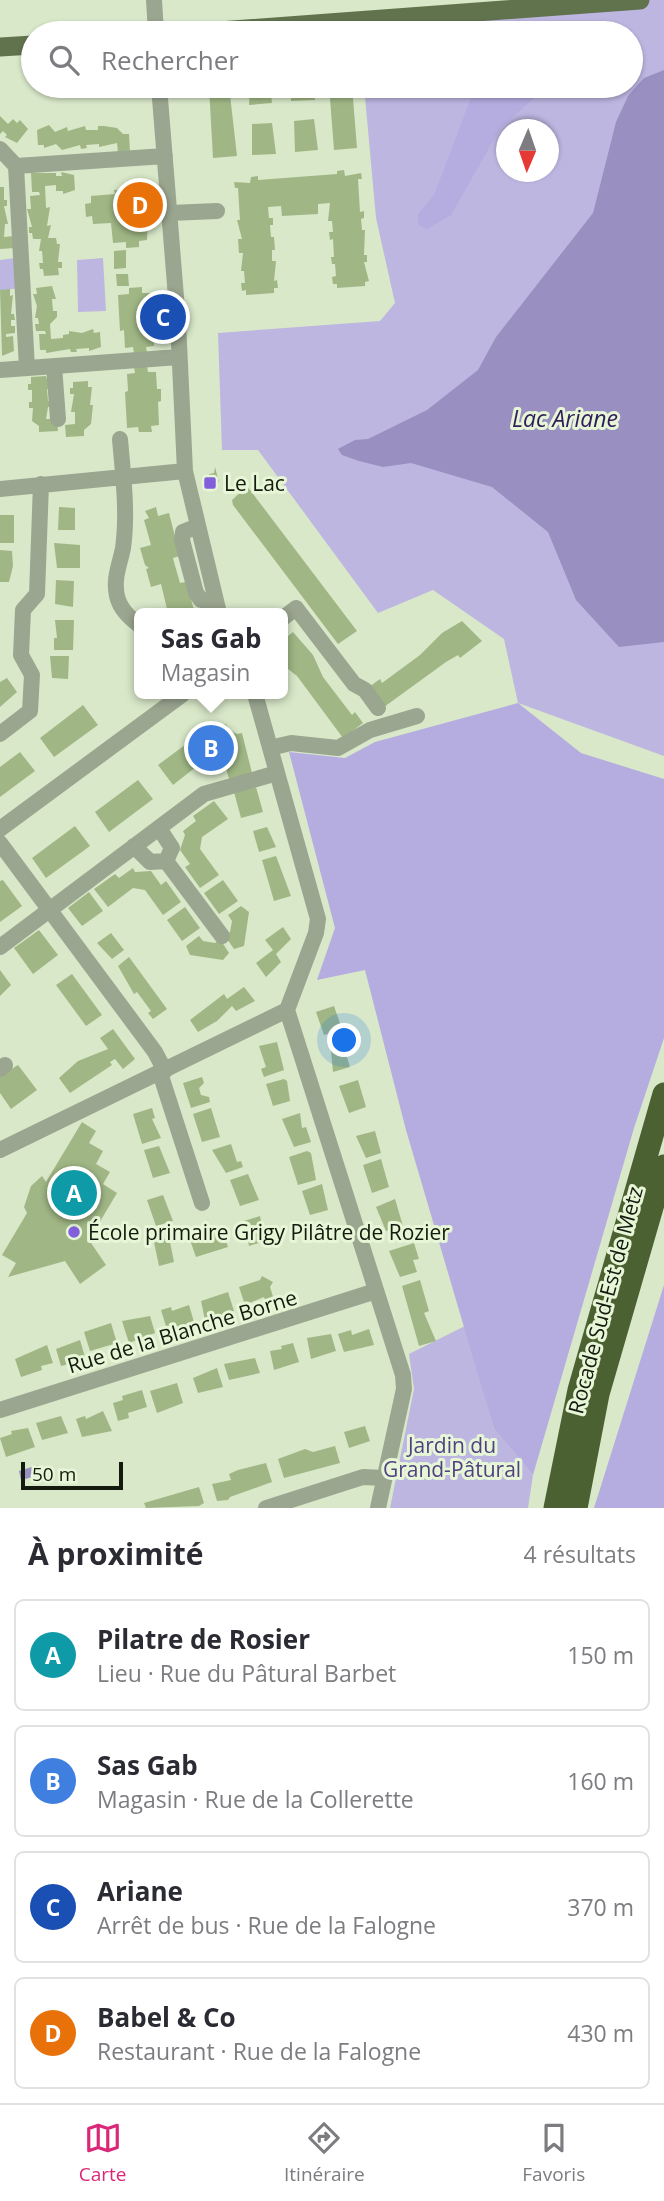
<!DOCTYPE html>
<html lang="fr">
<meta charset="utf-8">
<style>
:root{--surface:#fff;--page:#f2f2f3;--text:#2b2b33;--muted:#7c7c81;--line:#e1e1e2;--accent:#db2777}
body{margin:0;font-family:"Open Sans",sans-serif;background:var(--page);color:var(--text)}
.compass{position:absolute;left:496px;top:119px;width:63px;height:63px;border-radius:50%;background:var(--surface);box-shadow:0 2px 5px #0004;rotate:182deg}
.scale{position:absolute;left:21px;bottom:18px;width:102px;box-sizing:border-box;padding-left:7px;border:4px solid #141a0e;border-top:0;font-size:19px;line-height:24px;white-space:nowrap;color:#141a0e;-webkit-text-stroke:5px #e6f6d6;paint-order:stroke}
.you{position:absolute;left:345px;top:1041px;width:24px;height:24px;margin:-18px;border:5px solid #fff;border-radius:50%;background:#1a73e8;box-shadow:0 0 0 10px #1a73e833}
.badge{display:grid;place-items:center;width:46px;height:46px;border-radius:50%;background:var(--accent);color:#fff;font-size:23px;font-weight:700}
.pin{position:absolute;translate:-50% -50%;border:4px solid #fff;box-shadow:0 2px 7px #0006}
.popup{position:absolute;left:134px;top:608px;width:154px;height:91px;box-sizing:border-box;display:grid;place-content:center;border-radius:10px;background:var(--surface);filter:drop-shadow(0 2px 5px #0005);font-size:23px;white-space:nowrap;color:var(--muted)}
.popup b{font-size:26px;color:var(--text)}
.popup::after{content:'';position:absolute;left:50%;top:100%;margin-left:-14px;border:14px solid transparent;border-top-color:var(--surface)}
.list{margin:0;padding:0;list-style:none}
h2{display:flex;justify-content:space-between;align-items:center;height:91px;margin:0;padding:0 28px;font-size:30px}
h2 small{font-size:23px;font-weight:400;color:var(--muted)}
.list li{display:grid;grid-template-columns:46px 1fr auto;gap:21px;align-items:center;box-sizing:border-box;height:112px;margin:0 14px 14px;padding:0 14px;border:2px solid var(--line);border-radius:10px}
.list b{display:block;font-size:26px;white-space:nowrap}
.list p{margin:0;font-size:23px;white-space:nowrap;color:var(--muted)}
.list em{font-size:23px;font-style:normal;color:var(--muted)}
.icon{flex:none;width:38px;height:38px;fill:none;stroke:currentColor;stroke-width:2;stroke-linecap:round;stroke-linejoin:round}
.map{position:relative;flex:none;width:664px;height:1508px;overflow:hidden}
.search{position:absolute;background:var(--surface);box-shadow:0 2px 5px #0004;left:21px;right:21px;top:21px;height:77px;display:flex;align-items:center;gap:18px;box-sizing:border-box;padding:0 24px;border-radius:38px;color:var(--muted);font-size:26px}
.sheet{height:595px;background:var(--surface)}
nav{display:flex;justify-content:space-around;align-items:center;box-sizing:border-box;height:98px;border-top:2px solid var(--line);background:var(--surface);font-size:19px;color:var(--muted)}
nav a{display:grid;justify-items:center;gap:4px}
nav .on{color:var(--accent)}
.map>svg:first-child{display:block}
</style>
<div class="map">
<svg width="664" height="1508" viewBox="0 0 664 1508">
<rect width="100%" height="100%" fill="#d9e8c9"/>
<path fill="#bdb6e1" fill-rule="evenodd" d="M640,0H664V756L518,703L504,639L433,590L378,613L258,450H222L218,333L380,321L395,303L376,218L364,86H631V33H361L360,30ZM506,130H548V172H506Z
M15,258L19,288L0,291V260Z
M103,258L106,311L78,312L77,260Z
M465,1326L494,1429L533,1475L528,1508H390L414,1389L409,1354Z"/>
<path fill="#b5ace0" d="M489,86H548L501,127L451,215L427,229L418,225V214L434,195L472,95Z
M518,703L581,753L664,779V1038L634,1128L533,1475L494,1429L406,1130L365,970L317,980L335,928L289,752L345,758L375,742Z
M664,1285V1508H594Z"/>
<path fill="#998fc1" d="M664,70V642L619,647L576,600L548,532L492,487L411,463L383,467L359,461L342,455L338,449L355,440L368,439L427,410L478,370L496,337L593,213L616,122L628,96L644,78Z
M38,1465L43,1472L41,1475L21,1480L19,1471Z"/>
<path fill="#a0b785" d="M229,86L237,156L213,158L209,87Z
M250,86H270L272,103L249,105Z
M291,86H314L315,100L291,101Z
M329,86H352L357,148L334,150Z
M0,116L8,124L13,119L17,123L20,120L28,129L17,143L5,137L7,135L3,131L0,134Z
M314,119L318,150L295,152L294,121Z
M272,123L276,154L252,155V124Z
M49,125L55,132L67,127L68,131L85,126L86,130H98V126H104L117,128L123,134H129L130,152L118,153L117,143L99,147V144L86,145L87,148L81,149L80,145L62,150L56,144L44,148V145H38L37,130Z
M344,170L345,176L361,173L362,179H358L360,212L364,211V218L361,219L362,230H365L364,255H367V262H364L369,281L365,282V286L337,288V284H333L332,277L336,276L335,264H332L331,257H334L333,239L330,240L329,232H333L332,221H328L330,203L318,204V214L282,216L281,206L268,207L269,218H273V225H270L271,237H274L275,250H272V261H276L274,281L277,280L278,288H274V293L246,295V290L242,291L241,283H245L244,271H241L243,253H239L238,239H242L237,220H240L238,188H235L234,182L250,183L251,177L258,176V180L337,174V171Z
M61,172L74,175L75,190L63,194V191H56V185L45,186L46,208L50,207L47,226L51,225L48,238H56L57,244H60L58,262H62V268H58L59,275L44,276L43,269H40L39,263H43L42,251H39L41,239H33L32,233H29V227H32L27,209H31L30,196L40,195L39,192H32L31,173H56V176H62Z
M0,187H4V200H7V206H4L8,224H5L4,237L14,236L15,248L0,249Z
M127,189V193L143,192L145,204H148L147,240L139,241V247L126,248V242L113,243L111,223L93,224L92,216L86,217L85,204L91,203V196L115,194L114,190Z
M126,250V268L114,269V251Z
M116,274H128L129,286H117Z
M52,286L56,299H52L53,311H57V317L50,324L51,339L63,338V335L69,334V331L82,333L93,329L94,333L100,332L101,347L89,351V348L76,349L77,352H71L70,349L46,353V350H40L39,334H46L45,331H36L35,324H39L38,318H35L37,306L33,294H37L36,288Z
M142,287V293H150L152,316H156L157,328L153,329L154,346L146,347L147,352L134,353L133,347L125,348L124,330L120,331L118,295L129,294V288Z
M10,289V296L13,295L11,314H14L15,320H11V326H15V333L6,334V337L13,336L14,351L2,356L0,290Z
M147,366L148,372H156L157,389H161V401L158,402L159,425L151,426L152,432H139L138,427L127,428L125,392L128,391L127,374L135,373L134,367Z
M46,376L50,389H47L48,401H51V407H48L46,419H57L58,431L39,432V426L32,421L33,408H29V402H32V390H28V384H31V377Z
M88,381V387H92L90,405H93L91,424L84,430V436L66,437L65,425L75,424V412H71L74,394H70V388H73V382Z
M215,467L219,482L211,483L209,474L214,473Z
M247,486L357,631L338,644L233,505L232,500Z
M59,507L75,508V530H58Z
M156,507L158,516L169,513L180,556L173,558L174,562L180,583L186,582L195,613H168L161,584L151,587L146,569L149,568L145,565L140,548L151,545L144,520L149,518L145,511Z
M0,515H14V543H0Z
M54,543L80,545V568H57Z
M0,550L12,551L13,566L9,582H0Z
M56,580L74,581L73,607L55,604Z
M55,620H74L73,650H54V638H57Z
M462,621L482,641L460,658L458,655L446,662L384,707L369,687L380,679L382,683L420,655L442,633Z
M293,632L313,655L323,677L352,715L355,712L363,723L343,738L297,676L283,665V640Z
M50,656H69L68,679L52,678Z
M7,678L17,692L0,707V682Z
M83,705L98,725L54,757L40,738Z
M226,724L228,729L237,734L242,733L252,773L229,779L220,748L173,785L158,765L201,733L204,737L212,733L211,728Z
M20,752L35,771L0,797V767Z
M138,780L153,799L109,832L95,812Z
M256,787L263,812L241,818L234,792Z
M214,801L228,819L202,837L200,849L219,875L200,888L185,867L190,864L180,850L185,835L183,831L196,821L193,816Z
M75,826L90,846L46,878L32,858Z
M267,827L276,847L259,852L253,831Z
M276,856L291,896L274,901L262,860Z
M133,868L135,872L151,871L161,885L166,881L181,902L163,915L145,890L133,888L108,907L94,889L115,874L119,878Z
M3,880L22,906L0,922V881Z
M223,880L238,901L219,914L204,893Z
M89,892L103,911L82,926L68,908Z
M241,906L249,912L244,946L234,949L225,936L230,932L232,921L228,915Z
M185,907L200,928L182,941L167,920Z
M283,927L291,939L276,954L281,962L266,977L256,963L273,950L265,940Z
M39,930L58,955L33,974L14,948Z
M111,933L124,950L112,959L97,943Z
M199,936L203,941L215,943L220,939L229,953L223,960L190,955L186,946Z
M129,957L167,1009L153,1019L148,1013L151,1011L137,992L134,994L118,966Z
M0,970L11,985L0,996Z
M72,974L102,1015L86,1026L56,985Z
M244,987L255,1001L236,1011L232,1006L217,1021L198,1032L190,1020L224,994L227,999Z
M334,1006L342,1029L324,1035L316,1012Z
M113,1029L135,1059L123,1069L115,1059L110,1062L112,1065L70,1093L59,1078L78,1061L108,1049L100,1038Z
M277,1042L284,1070L264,1077L261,1069L266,1067L259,1046Z
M344,1047L350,1067L333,1072L331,1051Z
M18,1065L37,1090L11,1109L0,1093V1076Z
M202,1077L204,1083L199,1088L201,1095L209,1097L210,1102L191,1108L183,1083Z
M284,1079L287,1081L290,1101L273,1106L266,1084Z
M358,1080L366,1107L349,1113L339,1086Z
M152,1108L155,1118L152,1119L161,1138L142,1144L133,1114Z
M211,1108L220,1137L202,1142L193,1114Z
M300,1113L302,1128L306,1127L311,1142L294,1147L282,1119Z
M82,1122L96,1131L89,1143L103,1151L96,1164L110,1172L103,1184L117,1193L89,1240L106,1265L80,1284L65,1261L8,1277L16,1263L2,1255L27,1213L24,1207L31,1186L42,1176L46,1182Z
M375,1131L381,1153L366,1158L356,1136Z
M231,1144L237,1162L241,1161L243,1167L226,1173L212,1150Z
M159,1146L170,1173L153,1178L144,1150Z
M307,1151L311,1153L316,1180L298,1185L289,1157Z
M381,1159L389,1187L372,1193L363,1165Z
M248,1174L259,1200L240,1206L230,1180Z
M322,1184L328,1210L310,1215L302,1191Z
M163,1195L173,1221L156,1226L147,1200Z
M395,1199L403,1226L386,1231L376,1207Z
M260,1216L265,1241L249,1246L244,1221Z
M222,1229L228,1247L196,1257L190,1240Z
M169,1237L174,1262L159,1266L154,1242Z
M414,1243L419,1259L413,1260L417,1272L400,1277L389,1251Z
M262,1276L273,1282L270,1287L274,1300L266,1303L264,1297L245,1305L239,1287L260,1280Z
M420,1280L429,1311L424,1313L436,1341L419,1346L402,1286Z
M228,1292L234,1311L205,1320L201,1301Z
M189,1305L194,1322L168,1333L161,1310L171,1307L172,1311Z
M150,1316L155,1333L129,1343L122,1321Z
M111,1323L117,1343L90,1351L84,1332Z
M369,1329L374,1345L344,1352L338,1334L351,1330L352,1335Z
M331,1334L336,1351L311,1359L307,1338Z
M80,1340L85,1357L73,1359L72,1363L61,1366L56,1349Z
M293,1343L299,1362L274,1370L270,1351L282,1349L281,1346Z
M47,1345L53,1363L41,1366L42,1370L21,1377L15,1359Z
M255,1358L260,1373L229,1380L224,1364Z
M217,1368L223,1387L198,1393L193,1378Z
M177,1383L183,1403L157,1413L150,1391Z
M142,1390L147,1407L128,1413L129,1418L118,1421L113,1403L123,1400L122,1396Z
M103,1411L112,1431L82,1437L76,1419L85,1416L86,1419Z
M61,1416L68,1433L42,1440L36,1423Z
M365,1426L370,1441L349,1448L344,1432Z
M28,1428L35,1447L6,1457L0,1438L12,1434L11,1431Z
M335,1446L340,1463L284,1478L278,1459L305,1449L313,1452Z
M266,1463L272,1482L230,1497L228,1500L217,1501L212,1484L231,1480L229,1474L238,1470Z
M199,1487L204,1503L199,1506L146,1508L144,1503Z"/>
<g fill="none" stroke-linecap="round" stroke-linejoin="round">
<path stroke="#9ba690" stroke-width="16" d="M154,0L156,33
M159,86L178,322L185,471L219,613
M0,149L16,166
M170,213L217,211
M54,366L58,419
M27,368L16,166L165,156
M0,370L179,357
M120,439C123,475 128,513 123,548C120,564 113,578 117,596C120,609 129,617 139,625
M0,489L185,471
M198,526L183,532L182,540L196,593L201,600L216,601
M283,618L296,608L354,684L365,690L378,708
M0,734L30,711L32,675L21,655L23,610L37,594L41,484
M270,748L291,743L338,748L370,730L417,716
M0,829L183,694
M0,843L155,1052L165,1071
M134,846L150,862L166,861L172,848L159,828
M166,861L222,936
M0,947L204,794L277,773
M287,1010L403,1375L404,1389L378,1508
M0,1069L5,1065
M160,1073L202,1203
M0,1150L287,1010L316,933L318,919L255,694
M0,1410L376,1291
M266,1508L363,1477L384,1478"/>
<path stroke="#61734c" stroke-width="19" d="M192,33L640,0
M0,47L33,45"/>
<path stroke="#4c6132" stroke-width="23" d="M555,1508L579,1390L664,1094
M576,1508L598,1394L664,1166"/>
</g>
<g fill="#8360db" stroke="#e6f6d6" stroke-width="2.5">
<rect x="203" y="476" width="14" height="14" rx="3.5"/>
<circle cx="74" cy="1232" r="7"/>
</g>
<g text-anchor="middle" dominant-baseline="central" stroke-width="6" stroke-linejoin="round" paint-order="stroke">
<g font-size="21" fill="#141a0e" stroke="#e6f6d6" text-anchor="start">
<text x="224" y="483">Le Lac</text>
<text x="88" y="1232">École primaire Grigy Pilâtre de Rozier</text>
</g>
<g font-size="21" fill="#141a0e" stroke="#e6f6d6">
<text transform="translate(605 1300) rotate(-75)">Rocade Sud-Est de Metz</text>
<text transform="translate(182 1331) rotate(-17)">Rue de la Blanche Borne</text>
</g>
<g font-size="21" fill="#514181" stroke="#e6f6d6">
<text x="452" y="1445">Jardin du<tspan x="452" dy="24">Grand-Pâtural</tspan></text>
</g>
<g font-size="23" font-style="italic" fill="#301d5a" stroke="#e6f6d6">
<text x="565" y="418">Lac Ariane</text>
</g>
</g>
</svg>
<svg class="compass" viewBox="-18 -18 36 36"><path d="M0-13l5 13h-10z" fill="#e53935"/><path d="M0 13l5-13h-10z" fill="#7c7c81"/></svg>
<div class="scale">50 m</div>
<div class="you"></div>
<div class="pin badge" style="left:74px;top:1193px;background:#0f9aa8">A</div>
<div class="pin badge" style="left:211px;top:748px;background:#3f7fe0">B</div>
<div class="popup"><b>Sas Gab</b>Magasin</div>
<div class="pin badge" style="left:163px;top:317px;background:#1a4fb4">C</div>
<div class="pin badge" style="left:140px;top:205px;background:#e8710a">D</div>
<div class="search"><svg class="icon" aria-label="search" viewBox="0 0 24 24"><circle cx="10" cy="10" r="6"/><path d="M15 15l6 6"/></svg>Rechercher</div>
</div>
<section class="sheet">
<h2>À proximité<small>4 résultats</small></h2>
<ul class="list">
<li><span class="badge" style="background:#0f9aa8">A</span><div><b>Pilatre de Rosier</b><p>Lieu · Rue du Pâtural Barbet</p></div><em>150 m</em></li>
<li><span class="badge" style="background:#3f7fe0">B</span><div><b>Sas Gab</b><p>Magasin · Rue de la Collerette</p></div><em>160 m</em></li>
<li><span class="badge" style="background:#1a4fb4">C</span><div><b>Ariane</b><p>Arrêt de bus · Rue de la Falogne</p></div><em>370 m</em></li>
<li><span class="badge" style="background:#e8710a">D</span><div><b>Babel &amp; Co</b><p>Restaurant · Rue de la Falogne</p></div><em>430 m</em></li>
</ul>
</section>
<nav>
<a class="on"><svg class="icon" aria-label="map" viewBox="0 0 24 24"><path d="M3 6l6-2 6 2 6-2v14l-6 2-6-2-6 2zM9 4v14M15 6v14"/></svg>Carte</a>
<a><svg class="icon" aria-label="directions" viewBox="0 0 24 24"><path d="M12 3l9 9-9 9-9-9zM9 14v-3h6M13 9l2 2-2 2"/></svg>Itinéraire</a>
<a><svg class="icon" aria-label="saved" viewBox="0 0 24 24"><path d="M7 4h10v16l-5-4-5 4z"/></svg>Favoris</a>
</nav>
